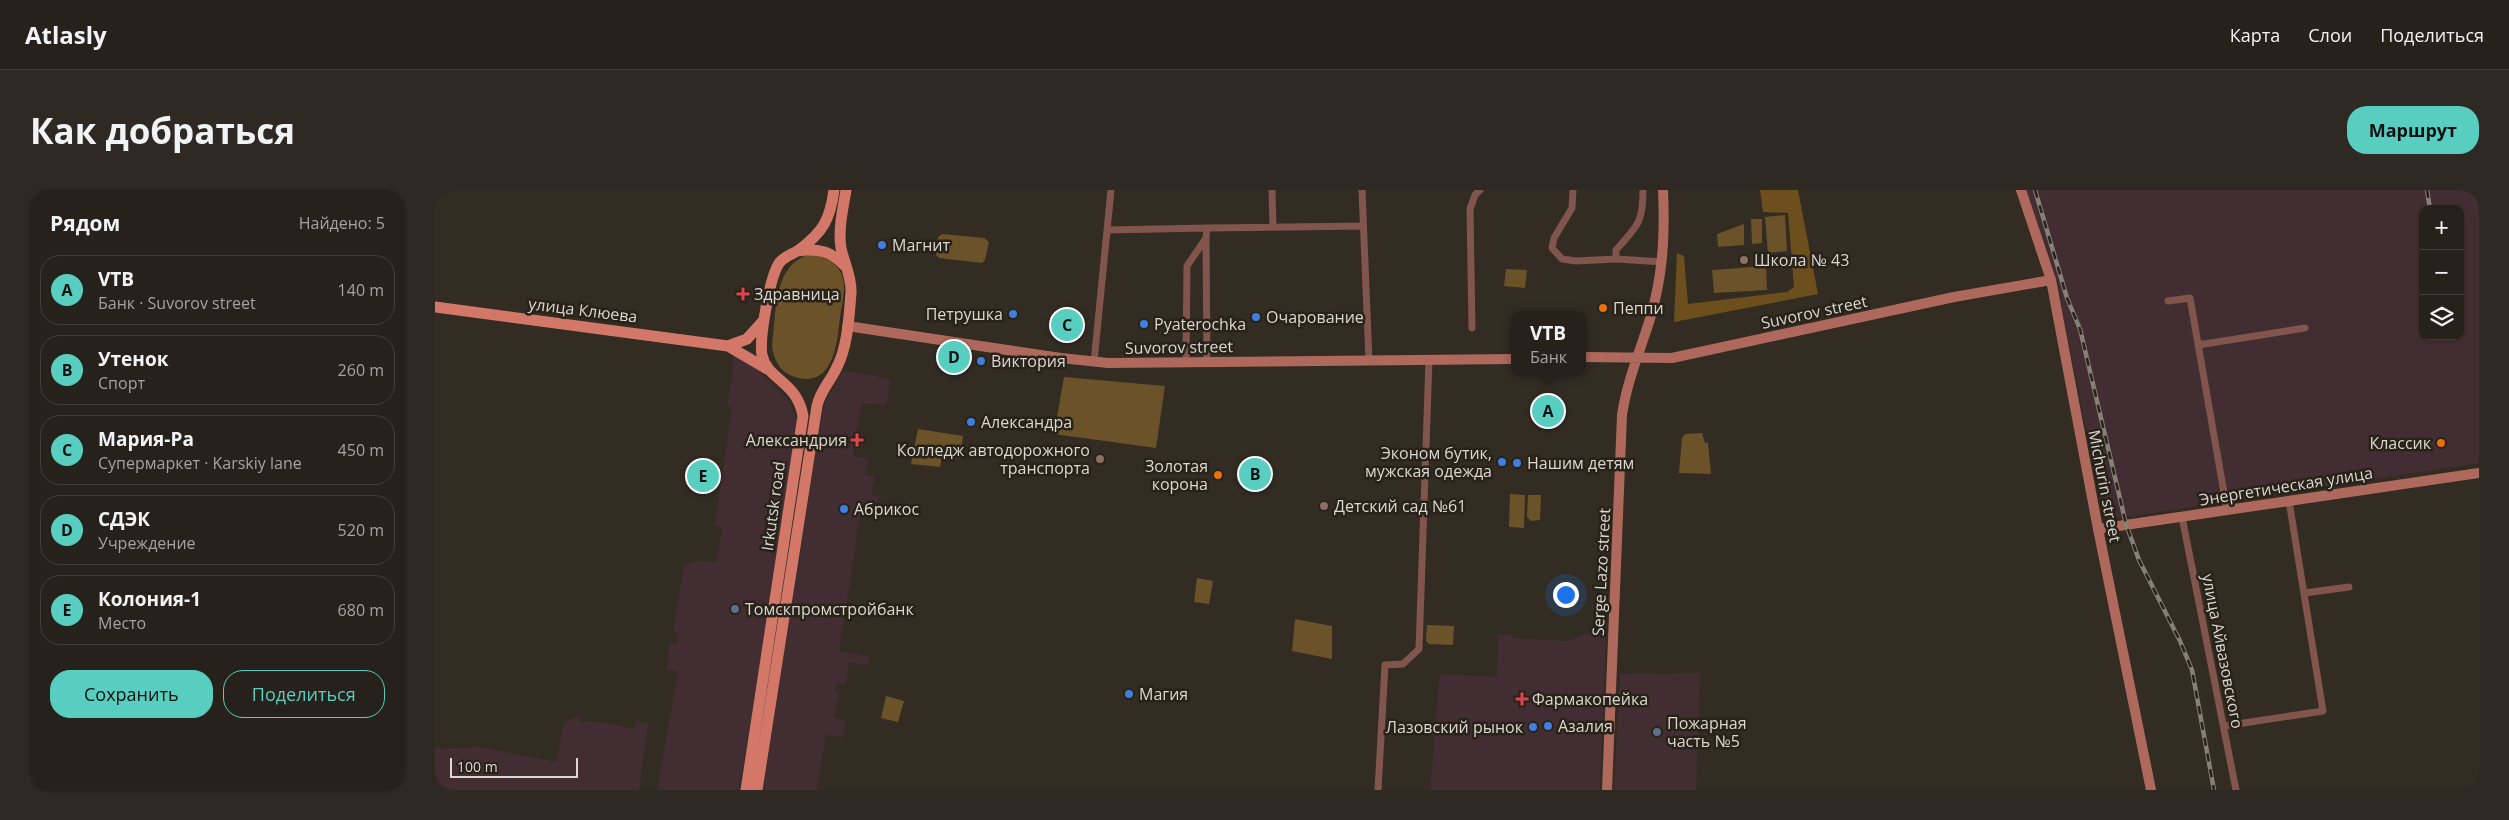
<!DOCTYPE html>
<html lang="ru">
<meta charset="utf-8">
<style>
:root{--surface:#26211a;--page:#2e2923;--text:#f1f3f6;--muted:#a4a3a2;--line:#423e39;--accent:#58cec0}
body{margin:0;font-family:"Open Sans",sans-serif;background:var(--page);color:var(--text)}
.controls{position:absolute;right:15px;top:15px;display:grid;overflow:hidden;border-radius:10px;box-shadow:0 1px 4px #0004}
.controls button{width:45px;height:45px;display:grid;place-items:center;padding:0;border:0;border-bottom:1px solid var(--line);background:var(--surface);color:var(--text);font:25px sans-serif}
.scale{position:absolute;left:15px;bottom:12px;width:128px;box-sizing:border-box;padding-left:5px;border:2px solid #dbd7d1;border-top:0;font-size:14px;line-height:18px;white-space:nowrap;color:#dbd7d1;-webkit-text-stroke:4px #282219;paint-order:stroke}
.you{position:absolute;left:1130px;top:404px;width:18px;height:18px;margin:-12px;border:4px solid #fff;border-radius:50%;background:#1a73e8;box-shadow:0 0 0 8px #1a73e833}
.badge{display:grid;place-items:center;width:32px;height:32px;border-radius:50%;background:var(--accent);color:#111;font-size:16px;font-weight:700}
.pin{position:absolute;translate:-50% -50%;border:2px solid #fff;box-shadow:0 1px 5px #0006}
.popup{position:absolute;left:1076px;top:121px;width:75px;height:65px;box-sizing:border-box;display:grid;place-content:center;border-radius:10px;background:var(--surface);filter:drop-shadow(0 1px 4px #0005);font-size:16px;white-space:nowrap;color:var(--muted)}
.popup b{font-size:19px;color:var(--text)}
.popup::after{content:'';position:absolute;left:50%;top:100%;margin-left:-10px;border:10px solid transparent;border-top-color:var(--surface)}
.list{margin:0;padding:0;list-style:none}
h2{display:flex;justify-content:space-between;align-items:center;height:65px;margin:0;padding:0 20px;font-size:21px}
h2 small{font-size:16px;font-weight:400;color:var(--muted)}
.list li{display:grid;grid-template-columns:32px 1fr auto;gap:15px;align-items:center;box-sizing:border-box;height:70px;margin:0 10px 10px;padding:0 10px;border:1px solid var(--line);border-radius:20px}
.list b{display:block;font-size:19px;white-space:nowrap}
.list p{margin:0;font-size:16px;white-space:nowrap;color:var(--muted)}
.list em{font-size:16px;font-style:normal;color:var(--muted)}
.actions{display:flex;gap:10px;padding:15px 20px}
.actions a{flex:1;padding:11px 0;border:1px solid var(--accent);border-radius:20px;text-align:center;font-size:18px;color:var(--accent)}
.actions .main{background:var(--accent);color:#111}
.icon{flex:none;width:28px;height:28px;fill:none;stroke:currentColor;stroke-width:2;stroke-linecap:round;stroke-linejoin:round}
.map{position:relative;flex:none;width:2044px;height:600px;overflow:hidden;border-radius:20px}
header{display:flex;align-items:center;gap:30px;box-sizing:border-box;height:70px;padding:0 25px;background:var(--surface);border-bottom:1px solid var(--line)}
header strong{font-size:24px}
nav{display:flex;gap:28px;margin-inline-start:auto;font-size:18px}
.intro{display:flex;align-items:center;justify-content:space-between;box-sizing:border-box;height:120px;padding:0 30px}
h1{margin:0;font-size:35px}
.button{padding:12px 22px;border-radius:20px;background:var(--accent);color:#111;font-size:18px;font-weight:700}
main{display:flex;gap:30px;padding:0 30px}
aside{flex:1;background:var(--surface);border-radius:20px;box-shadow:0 1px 4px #0004}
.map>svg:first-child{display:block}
</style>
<header>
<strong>Atlasly</strong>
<nav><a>Карта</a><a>Слои</a><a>Поделиться</a></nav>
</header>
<div class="intro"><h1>Как добраться</h1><a class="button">Маршрут</a></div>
<main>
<aside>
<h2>Рядом<small>Найдено: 5</small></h2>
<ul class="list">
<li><span class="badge">A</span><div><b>VTB</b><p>Банк · Suvorov street</p></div><em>140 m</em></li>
<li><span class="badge">B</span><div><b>Утенок</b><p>Спорт</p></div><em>260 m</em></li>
<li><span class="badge">C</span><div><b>Мария-Ра</b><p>Супермаркет · Karskiy lane</p></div><em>450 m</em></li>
<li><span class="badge">D</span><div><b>СДЭК</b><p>Учреждение</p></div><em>520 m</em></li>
<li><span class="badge">E</span><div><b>Колония-1</b><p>Место</p></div><em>680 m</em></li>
</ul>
<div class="actions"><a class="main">Сохранить</a><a>Поделиться</a></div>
</aside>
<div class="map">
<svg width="2044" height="600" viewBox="0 0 2044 600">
<rect width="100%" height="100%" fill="#322c23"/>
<path fill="#422e32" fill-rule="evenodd" d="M1591,0H2040L2044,16V273L1671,330L1619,84ZM1988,19H2025V146H1988Z
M298,165L320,177L354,211L362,231L316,529L304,600H222L243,481L231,479L235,453L242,454L243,443L238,442L249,375L262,371L281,372L288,337L280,335L297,217L292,216L298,183Z
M409,181L456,189L451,215L427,213L421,245H419L417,252L420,253L418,266L433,269L430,285L439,287L436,304L443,306L441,322L426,320L404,461L435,467L433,475L414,472L411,494L402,493L400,502H404L399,528L411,530L408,547L391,545L382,600H328L388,218L392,208Z
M1150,444H1171L1165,600H995L1005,484L1062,487L1063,445H1077V448L1133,451Z
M1265,483L1261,600H1179L1185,484Z
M145,524L144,532L159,531L199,539L201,531L213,533L204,600H0V556L7,559L45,557L121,572L129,533Z"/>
<path fill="#6c5228" d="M1350,25L1352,61L1333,63L1330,27Z
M1316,29H1327V53L1317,54Z
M1309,34V55L1283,57L1282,44Z
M507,44L549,48L554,52L550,70L547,73L504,68L501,65L503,47Z
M376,64C387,67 399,70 405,81C413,94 407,113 405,127C402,155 398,201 357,186C344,181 338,168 337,155C342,123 337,74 376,64Z
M1331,76L1332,100L1279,103L1277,80Z
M1071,79L1092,80L1090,98L1069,96Z
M629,187L730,196L721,258L619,244Z
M483,239L528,246L525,269L507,266L505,277L476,274Z
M1267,243L1270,253H1273L1276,284L1244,283L1247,248L1250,244Z
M1075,304L1090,305L1089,338L1074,337Z
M1093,305H1106L1105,330L1096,331L1092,327Z
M762,388L778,391L774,414L759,412Z
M860,429L897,436V469L857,461Z
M992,435L1019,436L1018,455L994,454L991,451Z
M451,506L469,511L463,532L446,528Z"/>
<path fill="#6c4f1c" d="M1325,0H1363L1383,104L1239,132L1242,63L1249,66L1253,114L1352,102L1359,97L1353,23L1328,22Z"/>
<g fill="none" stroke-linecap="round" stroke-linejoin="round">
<path stroke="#81544c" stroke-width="7" d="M837,0L838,37
M927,0L934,171
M1138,0L1137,18L1119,48L1117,58L1127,69L1141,71L1181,69
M1208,0C1208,34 1202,36 1181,60V69L1228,72
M672,40L772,38
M771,48L772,171
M1733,111L1755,108L1792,320
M1037,138L1035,19L1040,5L1045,0
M1763,155L1870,138
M751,171L752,76L771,48L772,38L927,36
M659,172L676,0
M1747,327L1801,600
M1869,403L1914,397
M1789,536L1888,521L1854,311
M943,600L950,475L968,474L984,459L994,170"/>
<path stroke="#af695c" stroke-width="10" d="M1586,0L1616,90L1663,339L1716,600
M412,136L626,168L673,173L1079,169
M1147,167L1237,168L1519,107L1616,90
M1663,339L2044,283
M1172,600L1187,225C1192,191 1205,161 1215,129C1228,86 1230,45 1228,0"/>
<path stroke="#d37868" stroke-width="11" d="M362,61C383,58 396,61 410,76
M0,117L293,156L332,179
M293,156L312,149L329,130
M311,600L368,226C362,191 332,190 327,165C324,149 335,84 345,72C350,66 358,64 364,60C388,42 395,30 399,0
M322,600L382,216C385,201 395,192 401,179C413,157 414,126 416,103C417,87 409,73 406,58C403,39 408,19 411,0"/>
<defs>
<path id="rail" d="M1600,0L1632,108L1645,139L1691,334L1704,370L1745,451L1757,480L1779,600
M1992,0L1995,19"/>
</defs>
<use href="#rail" stroke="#858078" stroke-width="4.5"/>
<use href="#rail" stroke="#282219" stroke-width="2.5" stroke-dasharray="8" stroke-linecap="butt"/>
</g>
<g fill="#3f7fe0" stroke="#282219" stroke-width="2">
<circle cx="447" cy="55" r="5"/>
<circle cx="578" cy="124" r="5"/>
<circle cx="821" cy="127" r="5"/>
<circle cx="709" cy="134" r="5"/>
<circle cx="546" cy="171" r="5"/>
<circle cx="536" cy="232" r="5"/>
<circle cx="1067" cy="272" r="5"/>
<circle cx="1082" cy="273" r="5"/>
<circle cx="409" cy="319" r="5"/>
<circle cx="694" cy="504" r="5"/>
<circle cx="1113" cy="536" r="5"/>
<circle cx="1098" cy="537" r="5"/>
</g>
<g fill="#8d6e63" stroke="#282219" stroke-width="2">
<circle cx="1309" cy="70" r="5"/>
<circle cx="665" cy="269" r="5"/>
<circle cx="889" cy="316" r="5"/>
</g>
<g fill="#e0444e" stroke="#282219" stroke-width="2">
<path d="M305.5 96.5h5v5h5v5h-5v5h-5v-5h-5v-5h5z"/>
<path d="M419.5 242.5h5v5h5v5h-5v5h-5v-5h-5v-5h5z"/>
<path d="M1084.5 501.5h5v5h5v5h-5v5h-5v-5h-5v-5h5z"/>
</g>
<g fill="#e8710a" stroke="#282219" stroke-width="2">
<circle cx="1168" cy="118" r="5"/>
<circle cx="2006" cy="253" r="5"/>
<circle cx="783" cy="285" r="5"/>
</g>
<g fill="#5c6f8a" stroke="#282219" stroke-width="2">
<circle cx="300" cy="419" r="5"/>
<circle cx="1222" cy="542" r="5"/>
</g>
<g text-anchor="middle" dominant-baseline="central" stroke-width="5" stroke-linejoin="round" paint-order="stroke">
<g font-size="16" fill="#dbd7d1" stroke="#282219" text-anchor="start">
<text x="457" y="55">Магнит</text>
<text x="1319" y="70">Школа № 43</text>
<text x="319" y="104">Здравница</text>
<text x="1178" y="118">Пеппи</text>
<text x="568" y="124" text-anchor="end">Петрушка</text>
<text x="831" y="127">Очарование</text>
<text x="719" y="134">Pyaterochka</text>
<text x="556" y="171">Виктория</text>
<text x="546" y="232">Александра</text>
<text x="412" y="250" text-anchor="end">Александрия</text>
<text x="1996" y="253" text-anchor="end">Классик</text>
<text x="655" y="260" text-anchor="end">Колледж автодорожного<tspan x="655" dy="18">транспорта</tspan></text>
<text x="1057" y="263" text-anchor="end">Эконом бутик,<tspan x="1057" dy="18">мужская одежда</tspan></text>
<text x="1092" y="273">Нашим детям</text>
<text x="773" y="276" text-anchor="end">Золотая<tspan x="773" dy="18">корона</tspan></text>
<text x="899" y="316">Детский сад №61</text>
<text x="419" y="319">Абрикос</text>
<text x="310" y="419">Томскпромстройбанк</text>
<text x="704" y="504">Магия</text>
<text x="1097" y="509">Фармакопейка</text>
<text x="1232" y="533">Пожарная<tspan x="1232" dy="18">часть №5</tspan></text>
<text x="1123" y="536">Азалия</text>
<text x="1088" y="537" text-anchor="end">Лазовский рынок</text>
</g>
<g font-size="16" fill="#dbd7d1" stroke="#282219">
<text transform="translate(148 120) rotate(7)">улица Клюева</text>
<text transform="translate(1379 122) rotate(-12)">Suvorov street</text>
<text transform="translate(744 157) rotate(-1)">Suvorov street</text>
<text transform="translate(1670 296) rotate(79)">Michurin street</text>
<text transform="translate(1851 296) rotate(-9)">Энергетическая улица</text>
<text transform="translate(338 316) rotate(-82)">Irkutsk road</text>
<text transform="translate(1166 382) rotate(-87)">Serge Lazo street</text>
<text transform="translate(1788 461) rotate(79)">улица Айвазовского</text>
</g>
</g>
</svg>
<div class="controls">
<button>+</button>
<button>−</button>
<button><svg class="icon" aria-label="layers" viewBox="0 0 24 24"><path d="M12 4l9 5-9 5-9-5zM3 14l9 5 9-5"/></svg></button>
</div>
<div class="scale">100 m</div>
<div class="you"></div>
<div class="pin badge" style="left:1113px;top:221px">A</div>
<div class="popup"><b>VTB</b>Банк</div>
<div class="pin badge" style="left:820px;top:284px">B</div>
<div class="pin badge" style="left:632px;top:135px">C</div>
<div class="pin badge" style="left:519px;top:167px">D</div>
<div class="pin badge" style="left:268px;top:286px">E</div>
</div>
</main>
